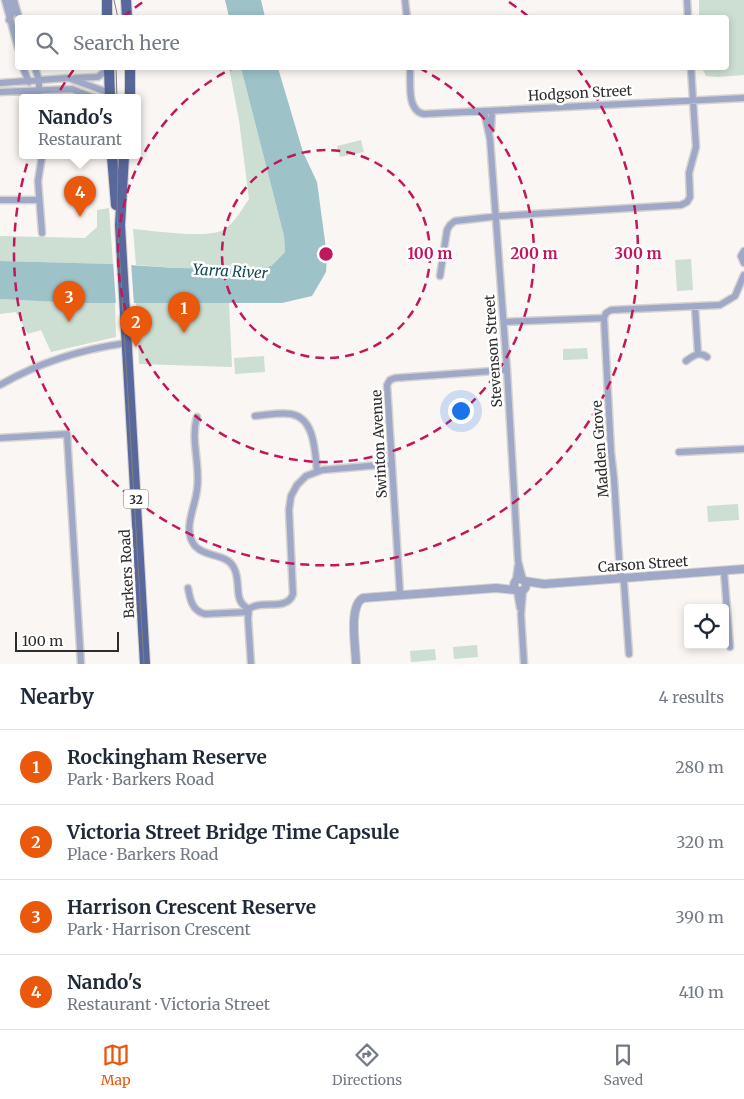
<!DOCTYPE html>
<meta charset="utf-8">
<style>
:root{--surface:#fff;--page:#f6f6f7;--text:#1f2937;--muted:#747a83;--line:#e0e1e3;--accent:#ea580c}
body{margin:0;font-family:Merriweather,serif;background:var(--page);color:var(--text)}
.controls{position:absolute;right:15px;bottom:15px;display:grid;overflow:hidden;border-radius:5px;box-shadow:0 2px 8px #0003}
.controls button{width:45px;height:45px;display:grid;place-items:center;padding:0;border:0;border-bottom:1px solid var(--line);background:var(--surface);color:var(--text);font:25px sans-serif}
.scale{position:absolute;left:15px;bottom:12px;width:104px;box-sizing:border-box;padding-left:5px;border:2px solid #2f2d2c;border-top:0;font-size:14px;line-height:18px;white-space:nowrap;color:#2f2d2c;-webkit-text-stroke:4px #fff;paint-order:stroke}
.you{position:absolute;left:460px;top:410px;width:18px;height:18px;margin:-12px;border:4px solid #fff;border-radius:50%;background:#1a73e8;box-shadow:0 0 0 8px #1a73e833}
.badge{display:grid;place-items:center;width:32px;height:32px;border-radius:50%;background:var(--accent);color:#fff;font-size:16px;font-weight:700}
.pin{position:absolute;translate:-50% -41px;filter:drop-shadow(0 1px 2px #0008)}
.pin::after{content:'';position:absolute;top:26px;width:18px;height:15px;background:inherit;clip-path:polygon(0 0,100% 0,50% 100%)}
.popup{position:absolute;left:19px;top:94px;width:122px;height:65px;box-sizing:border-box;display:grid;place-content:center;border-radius:5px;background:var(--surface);filter:drop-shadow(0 1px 4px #0005);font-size:16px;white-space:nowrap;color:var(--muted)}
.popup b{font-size:19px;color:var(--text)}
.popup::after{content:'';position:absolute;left:50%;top:100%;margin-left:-10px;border:10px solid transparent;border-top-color:var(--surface)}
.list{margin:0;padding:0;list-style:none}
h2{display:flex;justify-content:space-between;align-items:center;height:65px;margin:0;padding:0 20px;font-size:21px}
h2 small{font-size:16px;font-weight:400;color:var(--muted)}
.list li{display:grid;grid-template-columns:32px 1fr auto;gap:15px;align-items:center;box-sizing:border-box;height:75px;padding:0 20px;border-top:1px solid var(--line)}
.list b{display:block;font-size:19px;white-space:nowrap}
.list p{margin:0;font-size:16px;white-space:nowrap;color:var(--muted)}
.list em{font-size:16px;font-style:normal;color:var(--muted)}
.icon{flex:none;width:28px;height:28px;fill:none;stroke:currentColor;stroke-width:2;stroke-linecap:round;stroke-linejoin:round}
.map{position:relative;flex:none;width:744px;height:664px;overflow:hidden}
.search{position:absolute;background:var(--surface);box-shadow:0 2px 8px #0003;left:15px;right:15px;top:15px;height:55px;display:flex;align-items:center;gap:12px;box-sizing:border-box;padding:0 18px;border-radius:5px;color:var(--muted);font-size:19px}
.sheet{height:365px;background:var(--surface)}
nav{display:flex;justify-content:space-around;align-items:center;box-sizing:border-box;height:70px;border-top:1px solid var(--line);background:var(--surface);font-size:14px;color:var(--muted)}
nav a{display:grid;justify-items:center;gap:2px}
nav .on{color:var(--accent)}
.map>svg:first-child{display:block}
</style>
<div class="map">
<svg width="744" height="664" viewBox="0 0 744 664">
<rect width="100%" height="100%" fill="#f9f6f3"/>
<path fill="#cdded2" d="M699,0H744V75L718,77L706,76L702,68H726V18L699,17Z
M229,68H241L284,236L285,252L271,266L252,269L176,268L136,265L133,229C155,231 202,238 221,231C233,226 242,209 249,199L239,120Z
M361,140L364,152L340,157L337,146Z
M109,208L113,264L0,261V236L85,238L97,227V210Z
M691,259L693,290L677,291L675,260Z
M0,299L75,303H115L116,337L51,352L41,330L28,334L16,312L0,314Z
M136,302H229L232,367L139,364Z
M587,348L588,359L563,360V349Z
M264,356L265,372L235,374L234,358Z
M738,504L739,520L708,522L707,506Z
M477,645L478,657L454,659L453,647Z
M435,649L436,660L411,662L410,651Z"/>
<path fill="#9dc2c8" d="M225,0H261L265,17H229Z
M241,68H278L303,152L317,182L327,256L326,272L312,296L282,303H75L0,299V261L113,264L176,268L252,269L271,266L285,252L284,236Z"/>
<path fill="#f9f6f3" d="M113,261L131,262L134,305H116Z"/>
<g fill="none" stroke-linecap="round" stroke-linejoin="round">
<defs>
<path id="minor" d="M5,0L18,48
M14,0L19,18
M405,0L407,18
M687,0L688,18
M9,20L12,13L9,2L10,0
M23,68L29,82
M35,68L39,80V98
M410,68C411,81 406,111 424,114L744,98
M75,78L98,77L109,68
M0,83L68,78L110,93
M0,92L72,89L95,98
M484,111L490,139L507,370L518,561L523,580
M491,130L492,111
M0,200H39
M42,233L38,181L42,156
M744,251L741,256L744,263
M440,276L447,230L450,225L455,221L500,216L681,205L687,202L690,197L689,173L696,147L691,68
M695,307L698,354
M604,318L611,452L614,478L620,573L624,583L629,654
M504,322L604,318L606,313L611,310L720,305L735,296L744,275
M686,361C693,356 699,351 707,357
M0,385C40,362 82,349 127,343
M255,416C267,415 280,412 291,414C315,418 315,452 317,471
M197,417C190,440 201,466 197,490C195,508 182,530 195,546C206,558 227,553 234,568C242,583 232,601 249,609
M0,438L67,434L81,664
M679,452L744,449
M724,571L730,647
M516,580L518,565
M188,588C190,599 192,611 205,614L248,612
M517,591L520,608
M523,591L521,614L524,664
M400,594L387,385L390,380L395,378L507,370
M251,664L248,618L249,609C261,599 287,612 293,594L289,510L291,496L297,485L306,476L322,470L392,464"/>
<path id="tertiary" d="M514 585a6 6 0 1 1 12 0a6 6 0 1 1-12 0Z
M524,581L544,584L744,569
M356,664C356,648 348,606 363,598L496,588L515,590"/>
<path id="primary" d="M107,0V18
M126,0L127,18
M109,68L110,98
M130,98V68
M112,156L116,205
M124,156L120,225L145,664"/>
</defs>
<use href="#minor" stroke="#d5d2cf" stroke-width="9"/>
<use href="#tertiary" stroke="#d5d2cf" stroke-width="10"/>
<use href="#primary" stroke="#d5d2cf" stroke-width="12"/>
<use href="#minor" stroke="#9fa9c7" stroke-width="6"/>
<use href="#tertiary" stroke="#9fa9c7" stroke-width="8"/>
<use href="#primary" stroke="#58689c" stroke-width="10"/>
<path stroke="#827f7e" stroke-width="1" d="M114,0L118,18
M116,68L117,98
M118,156L117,212L144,664"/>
</g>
<g fill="none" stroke="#c2185b" stroke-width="2.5" stroke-dasharray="9 6">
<circle cx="326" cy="254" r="104"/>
<path d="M419 68A208 208 0 1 1 233 68"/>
<path d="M123 17A312 312 0 0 1 143 2M509 2A312 312 0 0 1 529 17M577 68A312 312 0 1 1 75 68"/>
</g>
<g text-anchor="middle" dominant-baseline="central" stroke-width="5" stroke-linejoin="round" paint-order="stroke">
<rect fill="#fff" stroke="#6d6c6b" stroke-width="1" x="123.5" y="489.5" width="25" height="19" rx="4"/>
<g font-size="12" font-weight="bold" fill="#2f2d2c">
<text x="136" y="499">32</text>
</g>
<g font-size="14" fill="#2f2d2c" stroke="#fff">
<text transform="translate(580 93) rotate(-3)">Hodgson Street</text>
<text transform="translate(493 351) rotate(-94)">Stevenson Street</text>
<text transform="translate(379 444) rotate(-93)">Swinton Avenue</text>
<text transform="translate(600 449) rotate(-94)">Madden Grove</text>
<text transform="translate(643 564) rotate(-4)">Carson Street</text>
<text transform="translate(127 574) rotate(-93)">Barkers Road</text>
</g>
<g font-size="15" font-style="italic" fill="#144b53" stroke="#fff">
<text transform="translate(230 271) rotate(3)">Yarra River</text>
</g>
</g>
<circle cx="326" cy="254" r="8" fill="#c2185b" stroke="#fff" stroke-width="2.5"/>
<g font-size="15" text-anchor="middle" font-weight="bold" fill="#c2185b" stroke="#fff" stroke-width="5" stroke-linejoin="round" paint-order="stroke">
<text x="430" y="259">100 m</text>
<text x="534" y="259">200 m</text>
<text x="638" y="259">300 m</text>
</g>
</svg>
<div class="controls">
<button><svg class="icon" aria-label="locate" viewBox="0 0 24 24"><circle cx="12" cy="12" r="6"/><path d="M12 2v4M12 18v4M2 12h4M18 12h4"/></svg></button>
</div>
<div class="scale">100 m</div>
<div class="you"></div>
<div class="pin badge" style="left:184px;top:333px">1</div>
<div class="pin badge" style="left:136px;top:347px">2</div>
<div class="pin badge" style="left:69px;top:322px">3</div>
<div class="pin badge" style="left:80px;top:217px">4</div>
<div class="popup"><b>Nando's</b>Restaurant</div>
<div class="search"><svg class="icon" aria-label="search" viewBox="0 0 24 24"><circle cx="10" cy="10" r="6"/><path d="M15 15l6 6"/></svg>Search here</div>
</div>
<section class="sheet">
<h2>Nearby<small>4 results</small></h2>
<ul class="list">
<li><span class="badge">1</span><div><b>Rockingham Reserve</b><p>Park · Barkers Road</p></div><em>280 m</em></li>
<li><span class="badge">2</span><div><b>Victoria Street Bridge Time Capsule</b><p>Place · Barkers Road</p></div><em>320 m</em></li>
<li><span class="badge">3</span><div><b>Harrison Crescent Reserve</b><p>Park · Harrison Crescent</p></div><em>390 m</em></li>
<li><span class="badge">4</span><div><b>Nando's</b><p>Restaurant · Victoria Street</p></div><em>410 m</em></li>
</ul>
</section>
<nav>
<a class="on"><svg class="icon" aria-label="map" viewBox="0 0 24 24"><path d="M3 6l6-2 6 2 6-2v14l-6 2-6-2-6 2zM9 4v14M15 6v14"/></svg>Map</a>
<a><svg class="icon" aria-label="directions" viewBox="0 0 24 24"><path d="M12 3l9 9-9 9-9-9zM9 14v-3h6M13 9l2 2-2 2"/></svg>Directions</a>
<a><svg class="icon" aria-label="saved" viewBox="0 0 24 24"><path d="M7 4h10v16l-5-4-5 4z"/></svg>Saved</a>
</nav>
